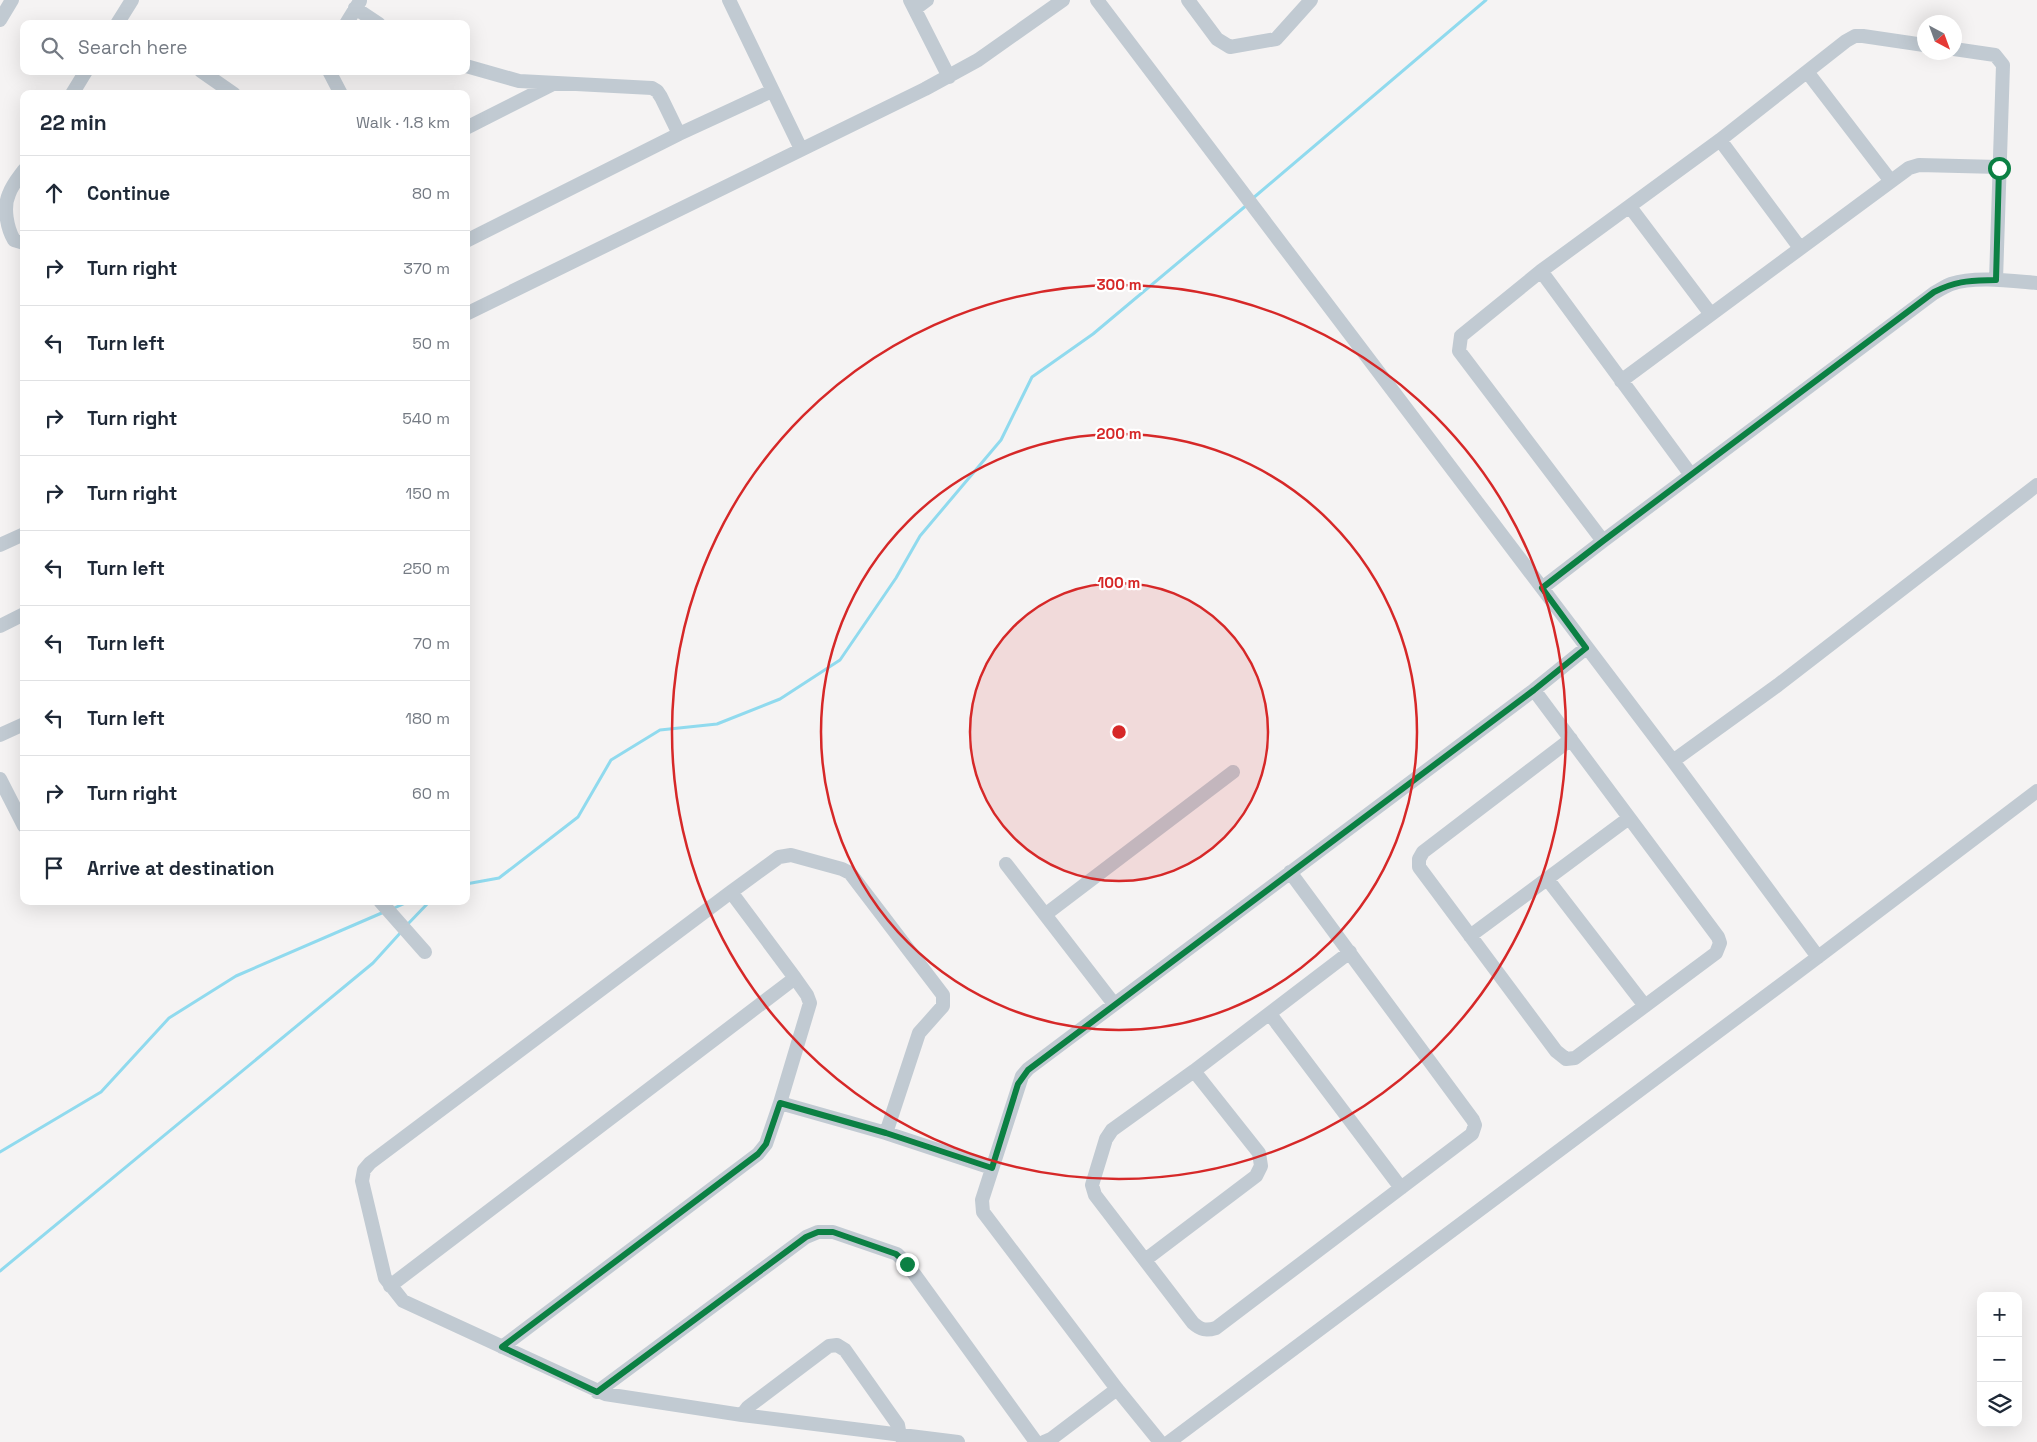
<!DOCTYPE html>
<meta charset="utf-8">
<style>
:root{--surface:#fff;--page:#f2f2f3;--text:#1f2937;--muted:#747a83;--line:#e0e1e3}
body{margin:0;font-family:"Space Grotesk",sans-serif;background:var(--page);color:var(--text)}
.controls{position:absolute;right:15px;bottom:15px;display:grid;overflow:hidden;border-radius:10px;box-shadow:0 5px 20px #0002}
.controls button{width:45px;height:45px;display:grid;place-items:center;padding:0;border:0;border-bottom:1px solid var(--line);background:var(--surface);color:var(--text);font:25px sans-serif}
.compass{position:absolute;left:1917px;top:15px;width:45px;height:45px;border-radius:50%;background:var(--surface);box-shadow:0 5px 20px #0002;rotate:139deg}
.stop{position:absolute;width:15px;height:15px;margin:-11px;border:4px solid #0b8043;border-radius:50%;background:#fff}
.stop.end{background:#0b8043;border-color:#fff;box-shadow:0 1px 5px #0008}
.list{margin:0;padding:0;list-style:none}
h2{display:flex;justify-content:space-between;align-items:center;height:65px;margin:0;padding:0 20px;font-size:21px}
h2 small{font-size:16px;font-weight:400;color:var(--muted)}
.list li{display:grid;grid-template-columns:32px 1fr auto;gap:15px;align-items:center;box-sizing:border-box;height:75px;padding:0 20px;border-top:1px solid var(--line)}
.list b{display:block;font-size:19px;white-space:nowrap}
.list em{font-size:16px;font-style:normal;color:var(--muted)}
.icon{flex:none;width:28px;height:28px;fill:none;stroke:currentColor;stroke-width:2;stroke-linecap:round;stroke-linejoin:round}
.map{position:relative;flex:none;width:2037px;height:1442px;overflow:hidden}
.search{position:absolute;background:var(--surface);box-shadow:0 5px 20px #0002;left:20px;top:20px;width:450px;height:55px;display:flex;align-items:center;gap:12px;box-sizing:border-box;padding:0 18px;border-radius:10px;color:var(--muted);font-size:19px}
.panel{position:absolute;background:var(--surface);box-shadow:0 5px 20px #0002;left:20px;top:90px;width:450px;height:815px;border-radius:10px}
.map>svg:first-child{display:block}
</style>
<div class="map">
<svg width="2037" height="1442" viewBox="0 0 2037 1442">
<rect width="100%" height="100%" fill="#f5f3f3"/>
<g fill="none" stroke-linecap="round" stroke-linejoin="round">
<path stroke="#90daee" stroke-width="3" d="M1252,199L1486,0
M466,884L499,878L578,817L611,760L660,730L717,724L780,699L840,660L896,578L920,536L1001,440L1032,377L1093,334L1248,204
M392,909L410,901
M406,926L430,901
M0,1152L101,1092L169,1018L236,976L384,912
M0,1271L373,963L402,931"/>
<path stroke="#c1cad2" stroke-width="14" d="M729,0L801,149
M910,0L949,77
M1097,0L1673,761L1818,957
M1188,0L1217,39L1230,47L1276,39L1311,0
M355,8L379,24
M915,9L927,0
M0,20L12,0
M117,24L132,0
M346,24L360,1
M1954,49L1995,55L2003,65L1996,280
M466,66L519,81L652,88L657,91L661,97L679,134
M201,71L234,94
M329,71L341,94
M1808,73L1890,180
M72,94L86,71
M466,128L555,83
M1720,140L1800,248
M24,170C19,177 12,185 9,194C3,207 7,228 14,240L24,243
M1630,207L1710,313
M466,241L679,134L772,91
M1541,271L1691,475
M466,314L925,89L978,60L1063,0
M1621,381L1909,168L1919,165L1999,167
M1603,541L1459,351L1461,336L1541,271L1720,140L1846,41L1855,36H1863L1924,45
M0,545L24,534
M1542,588L1603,541L1934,293C1940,290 1945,286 1951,284C1975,276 2012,281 2037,283
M0,626L24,614
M1534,690L1718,937L1720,943L1716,953L1575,1058L1566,1059L1556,1051L1419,867V859L1423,852L1571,739
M0,735L24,724
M1673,761L1778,685L2037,485
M0,779L24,826
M1006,864L1114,1004
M1290,872L1473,1120L1475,1125L1472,1134L1216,1328C1206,1331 1201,1330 1193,1323L1095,1195L1092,1185L1106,1139L1112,1130L1194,1071L1350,952
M1548,880L1645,1006
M380,901L425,952
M1046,914L1233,772
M1470,936L1629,818
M1270,1014L1401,1188
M780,1103L886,1133L992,1168
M886,1133L919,1033L943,1006V995L850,873L842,869L791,855L779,857L731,892L370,1163L364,1170L362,1181L385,1278L403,1301L605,1394L742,1415L958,1442
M1145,1260L1256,1176L1261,1166L1259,1153L1194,1071
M390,1286L795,978
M502,1347L758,1154L766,1144L780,1103L810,1003L807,995L795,978L731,892
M597,1392L806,1237L818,1232H833L897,1254L907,1264L1036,1442
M742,1415L748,1407L829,1346L837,1345L845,1350L898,1425L900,1436
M1044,1442L1051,1439L1117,1389
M1160,1442L1117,1389L983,1212L982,1200L1022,1076L1028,1069L1534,690L1586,648
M1169,1442L1818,957L2037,791"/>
</g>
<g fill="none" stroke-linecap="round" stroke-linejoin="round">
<path stroke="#0b8043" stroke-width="6" d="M907,1264L896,1254L833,1232H818L806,1237L597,1392L502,1347L758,1154L766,1144L780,1103L886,1133L992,1168L1018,1084L1028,1070L1534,690L1586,648L1542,588L1603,541L1934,292C1958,280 1970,281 1996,280L1999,168"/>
</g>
<circle cx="1119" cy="732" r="149" fill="#d62828" fill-opacity=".12"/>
<g fill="none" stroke="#d62828" stroke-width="2.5">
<circle cx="1119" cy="732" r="149"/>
<circle cx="1119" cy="732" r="298"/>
<circle cx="1119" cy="732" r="447"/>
</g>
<circle cx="1119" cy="732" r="8" fill="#d62828" stroke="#fff" stroke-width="2.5"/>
<g font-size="15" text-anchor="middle" font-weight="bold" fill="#d62828" stroke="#fff" stroke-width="4.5" stroke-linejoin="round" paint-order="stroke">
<text x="1119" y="290">300 m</text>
<text x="1119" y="439">200 m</text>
<text x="1119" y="588">100 m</text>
</g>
</svg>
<div class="controls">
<button>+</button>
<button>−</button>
<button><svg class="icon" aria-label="layers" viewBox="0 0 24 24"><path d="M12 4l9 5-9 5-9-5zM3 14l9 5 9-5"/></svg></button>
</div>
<svg class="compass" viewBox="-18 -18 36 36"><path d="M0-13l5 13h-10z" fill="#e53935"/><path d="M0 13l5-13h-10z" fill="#747a83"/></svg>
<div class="stop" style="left:1999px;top:168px"></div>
<div class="stop end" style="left:907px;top:1264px"></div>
<div class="search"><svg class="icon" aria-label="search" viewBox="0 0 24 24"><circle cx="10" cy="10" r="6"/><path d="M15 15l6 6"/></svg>Search here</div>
<section class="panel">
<h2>22 min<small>Walk · 1.8 km</small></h2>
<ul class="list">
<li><svg class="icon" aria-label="ahead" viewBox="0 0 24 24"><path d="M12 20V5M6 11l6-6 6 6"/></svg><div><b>Continue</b></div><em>80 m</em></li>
<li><svg class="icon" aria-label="right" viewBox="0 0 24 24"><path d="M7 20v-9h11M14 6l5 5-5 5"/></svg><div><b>Turn right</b></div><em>370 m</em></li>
<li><svg class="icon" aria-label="left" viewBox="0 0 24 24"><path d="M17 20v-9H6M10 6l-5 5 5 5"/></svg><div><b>Turn left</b></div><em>50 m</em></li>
<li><svg class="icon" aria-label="right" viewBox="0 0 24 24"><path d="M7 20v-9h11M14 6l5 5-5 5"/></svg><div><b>Turn right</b></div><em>540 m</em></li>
<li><svg class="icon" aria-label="right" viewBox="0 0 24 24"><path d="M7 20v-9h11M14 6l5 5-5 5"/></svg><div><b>Turn right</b></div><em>150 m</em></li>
<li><svg class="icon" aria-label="left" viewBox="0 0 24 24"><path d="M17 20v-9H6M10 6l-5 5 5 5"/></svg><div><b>Turn left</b></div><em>250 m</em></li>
<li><svg class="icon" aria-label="left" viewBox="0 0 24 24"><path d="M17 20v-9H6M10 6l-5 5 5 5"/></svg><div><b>Turn left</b></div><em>70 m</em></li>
<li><svg class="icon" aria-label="left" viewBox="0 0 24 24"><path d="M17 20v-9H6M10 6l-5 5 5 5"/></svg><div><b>Turn left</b></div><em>180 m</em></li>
<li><svg class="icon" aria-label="right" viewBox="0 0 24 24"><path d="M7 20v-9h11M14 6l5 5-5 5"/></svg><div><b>Turn right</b></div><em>60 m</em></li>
<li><svg class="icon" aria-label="arrive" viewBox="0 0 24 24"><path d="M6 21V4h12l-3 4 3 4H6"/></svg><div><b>Arrive at destination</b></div></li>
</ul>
</section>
</div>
